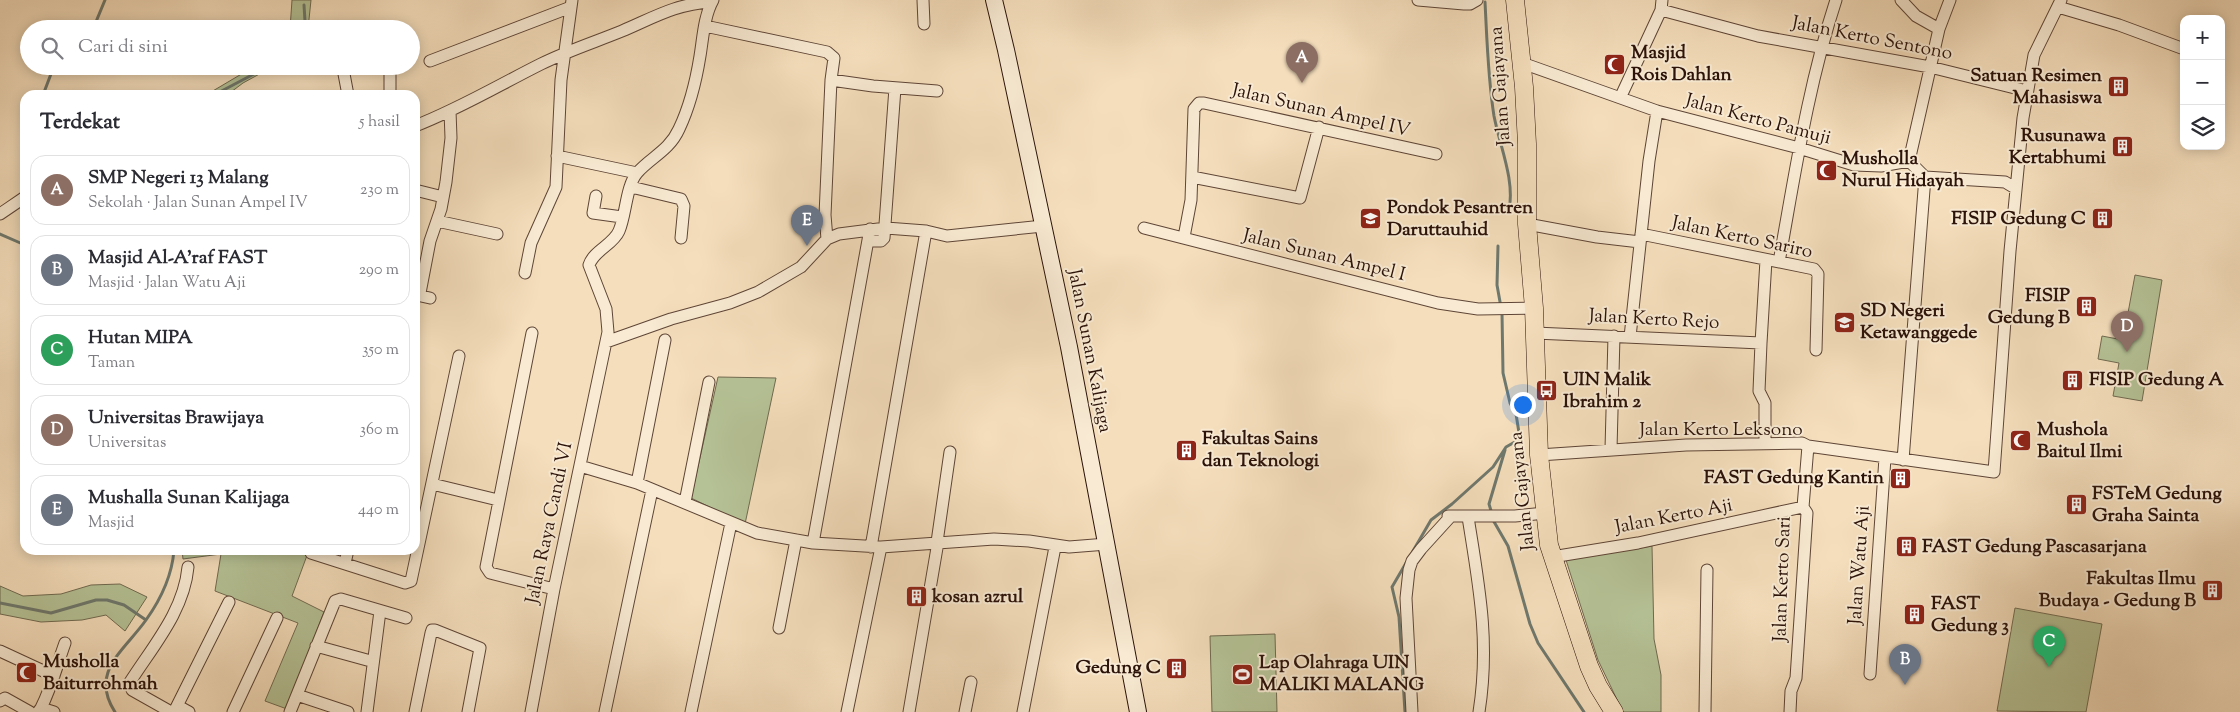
<!DOCTYPE html>
<html lang="id">
<meta charset="utf-8">
<style>
:root{--surface:#fff;--page:#f7f7f7;--text:#2b2b33;--muted:#7c7c81;--line:#e1e1e2;--accent:#ea580c}
body{margin:0;font-family:"Sorts Mill Goudy",serif;background:var(--page);color:var(--text)}
.controls{position:absolute;right:15px;top:15px;display:grid;overflow:hidden;border-radius:10px;box-shadow:0 2px 12px #0003}
.controls button{width:45px;height:45px;display:grid;place-items:center;padding:0;border:0;border-bottom:1px solid var(--line);background:var(--surface);color:var(--text);font:25px sans-serif}
.you{position:absolute;left:1522px;top:404px;width:18px;height:18px;margin:-12px;border:4px solid #fff;border-radius:50%;background:#1a73e8;box-shadow:0 0 0 8px #1a73e833}
.badge{display:grid;place-items:center;width:32px;height:32px;border-radius:50%;background:var(--accent);color:#fff;font-size:16px;font-weight:700}
.pin{position:absolute;translate:-50% -41px;filter:drop-shadow(0 1px 2px #0008)}
.pin::after{content:'';position:absolute;top:26px;width:18px;height:15px;background:inherit;clip-path:polygon(0 0,100% 0,50% 100%)}
.list{margin:0;padding:0;list-style:none}
h2{display:flex;justify-content:space-between;align-items:center;height:65px;margin:0;padding:0 20px;font-size:21px}
h2 small{font-size:16px;font-weight:400;color:var(--muted)}
.list li{display:grid;grid-template-columns:32px 1fr auto;gap:15px;align-items:center;box-sizing:border-box;height:70px;margin:0 10px 10px;padding:0 10px;border:1px solid var(--line);border-radius:15px}
.list b{display:block;font-size:19px;white-space:nowrap}
.list p{margin:0;font-size:16px;white-space:nowrap;color:var(--muted)}
.list em{font-size:16px;font-style:normal;color:var(--muted)}
.icon{flex:none;width:28px;height:28px;fill:none;stroke:currentColor;stroke-width:2;stroke-linecap:round;stroke-linejoin:round}
.map{position:relative;flex:none;width:2240px;height:712px;overflow:hidden}
.search{position:absolute;background:var(--surface);box-shadow:0 2px 12px #0003;left:20px;top:20px;width:400px;height:55px;display:flex;align-items:center;gap:12px;box-sizing:border-box;padding:0 18px;border-radius:28px;color:var(--muted);font-size:19px}
.panel{position:absolute;background:var(--surface);box-shadow:0 2px 12px #0003;left:20px;top:90px;width:400px;height:465px;border-radius:15px}
.map>svg:first-child{display:block}
</style>
<div class="map">
<svg width="2240" height="712" viewBox="0 0 2240 712">
<rect width="100%" height="100%" fill="#f5debc"/>
<filter id="stains"><feTurbulence type="fractalNoise" baseFrequency=".004" numOctaves="4"/><feColorMatrix values="0 0 0 0 .2 0 0 0 0 .09 0 0 0 0 .02 0 0 0 .5 -.17"/></filter>
<radialGradient id="worn" r=".72"><stop offset=".6" stop-color="#630" stop-opacity="0"/><stop offset="1" stop-color="#630" stop-opacity=".3"/></radialGradient>
<path fill="#b5c296" stroke="#706a50" d="M292,0H311L308,29H290Z
M255,66H274L243,83L227,95H206Z
M2135,275L2162,280L2142,401L2113,396L2119,363L2098,359L2102,336L2123,340Z
M718,377L776,378L745,524L691,498Z
M1652,546L1654,639L1661,675V712H1623L1598,660L1566,560Z
M182,550H309L292,596L324,612L287,709L265,701L298,623L215,591L221,554L183,559Z
M120,584L147,597L125,631L106,615L82,620L41,622L0,614V586L23,596L61,594L91,585Z
M2015,608L2102,624L2086,712L1997,711Z
M1275,634L1277,712H1212L1210,636Z"/>
<g fill="none" stroke-linecap="round" stroke-linejoin="round">
<path stroke="#6f786d" stroke-width="3" d="M1485,2C1487,40 1488,79 1494,116C1500,147 1515,180 1509,210
M93,29L105,0
M302,29L305,21L304,5
M43,95L54,66
M214,95L269,66
M0,234L25,245
M1492,514L1489,504L1505,450
M1493,520L1508,546L1530,624L1538,643L1584,712
M1413,551L1431,520L1452,504L1493,467L1506,447L1520,439L1516,414L1510,403L1503,373L1502,313L1497,285L1498,246
M0,603L51,613L96,600H107L124,605L146,620
M115,712C89,672 124,651 146,620C161,599 172,576 174,550
M1405,712L1399,617L1392,587L1406,563"/>
<defs>
<path id="street" d="M923,0L924,24
M1418,0L1464,4H1470L1477,0
M1901,0L1916,16L1939,29
M2058,7L2119,25L2184,49
M1661,10L1758,36L1930,67L2027,91
M705,26L827,52L834,58L831,80
M430,61L571,7
M1522,63L1657,111L1799,148L1841,161L1854,165L1881,166L1909,161L1925,177
M344,74L348,95
M390,95V66
M1621,96L1661,10L1662,0
M415,126C459,109 499,85 541,64C567,51 595,42 622,31C653,18 675,4 711,2
M557,156L637,173
M1909,161L1939,29L1950,0
M1192,177L1300,198L1319,127
M1925,177L2005,182L2015,188
M631,187L681,199L684,206L681,238
M415,190L443,197
M596,196L593,213L622,217
M0,214L25,197
M437,221L497,234
M1527,224L1597,237L1640,242
M1144,228L1438,303L1478,309L1534,308
M1641,234L1814,269L1818,274L1816,350
M1184,237L1191,200L1194,109L1199,103H1204L1436,154
M827,239L825,215L831,80L873,86L937,91
M827,239L839,234L886,228L926,231L947,236L1043,226
M869,241H881L884,238L895,88
M1779,262C1795,174 1808,85 1836,0
M525,273L531,243L556,187L561,80L572,0
M430,298L421,296L420,293L430,241L441,209L446,182L451,138L450,111
M532,333L486,567L490,573L554,589
M1535,333L1761,343L1759,391L1765,403V443
M1630,337L1649,161L1657,111
M606,342L671,319L730,303L758,292L801,267L827,239
M1761,343L1766,260
M1611,449L1614,336
M1539,455L1686,445L1802,443L1808,446L1994,472L2010,251L2023,118L2034,55L2061,0
M1903,460L1925,177
M580,466L637,483L757,533L813,543L881,547L994,539L1029,541L1069,547L1107,544
M637,483L665,340
M432,484L498,500
M685,502L709,382
M1448,516H1515L1545,513
M1468,517C1479,586 1490,642 1479,712
M937,542L950,452
M813,543L870,229
M871,547L926,231
M311,553L405,583L411,581L459,356
M1552,557L1638,543L1803,507
M345,563L348,550
M779,628L796,540
M316,646L367,660
M0,651L54,676
M1870,674L1885,458
M297,695L348,712
M0,701L5,698L30,712
M178,706L189,712
M41,708C52,686 57,665 65,643
M38,712L41,708L54,712
M171,712L132,690L130,682C153,646 184,611 188,567
M174,712L229,602
M233,712L277,618
M290,712L335,601L341,599L406,618
M367,712L380,611
M415,712L431,633L432,630H435L480,648L468,712
M531,712L554,589L608,332L606,309L589,265C594,250 613,245 619,231C626,215 626,186 637,173C651,157 669,151 679,129C690,106 696,81 700,56C703,38 704,16 713,0
M605,712L652,490
M691,712L731,523
M847,712L881,547
M909,712L938,542
M965,712L971,682
M1023,712L1055,547
M1412,712L1406,598L1409,570L1412,561L1421,549L1451,516
M1705,712L1707,570
M1790,712L1791,691L1796,678L1807,513L1803,507L1808,446"/>
<path id="secondary" d="M994,0L1006,50L1069,347L1138,712"/>
<path id="primary" d="M1515,0L1524,87L1527,144V224L1534,308L1539,455L1549,545L1589,666L1598,686L1614,712"/>
</defs>
<use href="#street" stroke="#5e4536" stroke-width="13"/>
<use href="#secondary" stroke="#2b1209" stroke-width="18"/>
<use href="#primary" stroke="#2b1209" stroke-width="19"/>
<use href="#street" stroke="#f8ead3" stroke-width="11"/>
<use href="#secondary" stroke="#f8ead3" stroke-width="16"/>
<use href="#primary" stroke="#f5debc" stroke-width="18"/>
</g>
<defs>
<symbol id="mosque-square" viewBox="-11 -11 22 22"><rect x="-9" y="-9" width="18" height="18" rx="4" fill="#8f2418" stroke="#f8ead3"/><path d="M3.5-4.9A6 6 0 1 0 3.5 4.9A5 5 0 1 1 3.5-4.9Z" fill="#fff"/></symbol>
<symbol id="building-square" viewBox="-11 -11 22 22"><rect x="-9" y="-9" width="18" height="18" rx="4" fill="#8f2418" stroke="#f8ead3"/><path d="M-4-6H4V6H1V3H-1V6H-4ZM-2.5-4.3h1.7v1.8h-1.7ZM.8-4.3h1.7v1.8H.8ZM-2.5-1h1.7V.8h-1.7ZM.8-1h1.7V.8H.8Z" fill="#fff"/></symbol>
<symbol id="school-square" viewBox="-11 -11 22 22"><rect x="-9" y="-9" width="18" height="18" rx="4" fill="#8f2418" stroke="#f8ead3"/><path d="M0-5L7-2L0 1L-7-2ZM-4 1L0 2.5L4 1V4Q0 6-4 4Z" fill="#fff"/></symbol>
<symbol id="bus-square" viewBox="-11 -11 22 22"><rect x="-9" y="-9" width="18" height="18" rx="4" fill="#8f2418" stroke="#f8ead3"/><path d="M-5-6H5V4H4V6H2V4H-2V6H-4V4H-5ZM-3.5-4V0h7V-4ZM-3.5 1.2v1.5H-2V1.2ZM2 1.2v1.5H3.5V1.2Z" fill="#fff"/></symbol>
<symbol id="stadium-square" viewBox="-11 -11 22 22"><rect x="-9" y="-9" width="18" height="18" rx="4" fill="#8f2418" stroke="#f8ead3"/><path d="M0-5a6.5 5 0 1 0 0 10a6.5 5 0 1 0 0-10ZM-3.5-1.8h7v3.6h-7Z" fill="#fff"/></symbol>
</defs>
<g fill-rule="evenodd">
<use href="#mosque-square" x="1602" y="52" width="25" height="25"/>
<use href="#building-square" x="2106" y="74" width="25" height="25"/>
<use href="#building-square" x="2110" y="134" width="25" height="25"/>
<use href="#mosque-square" x="1814" y="158" width="25" height="25"/>
<use href="#school-square" x="1358" y="206" width="25" height="25"/>
<use href="#building-square" x="2090" y="206" width="25" height="25"/>
<use href="#building-square" x="2074" y="294" width="25" height="25"/>
<use href="#school-square" x="1832" y="310" width="25" height="25"/>
<use href="#building-square" x="2060" y="368" width="25" height="25"/>
<use href="#bus-square" x="1534" y="378" width="25" height="25"/>
<use href="#mosque-square" x="2008" y="428" width="25" height="25"/>
<use href="#building-square" x="1174" y="438" width="25" height="25"/>
<use href="#building-square" x="1888" y="466" width="25" height="25"/>
<use href="#building-square" x="2064" y="492" width="25" height="25"/>
<use href="#building-square" x="1894" y="534" width="25" height="25"/>
<use href="#building-square" x="2200" y="578" width="25" height="25"/>
<use href="#building-square" x="904" y="584" width="25" height="25"/>
<use href="#building-square" x="1902" y="602" width="25" height="25"/>
<use href="#building-square" x="1164" y="656" width="25" height="25"/>
<use href="#mosque-square" x="14" y="660" width="25" height="25"/>
<use href="#stadium-square" x="1230" y="662" width="25" height="25"/>
</g>
<g text-anchor="middle" dominant-baseline="central" stroke-width="4" stroke-linejoin="round" paint-order="stroke">
<g font-size="19" fill="#2b1209" stroke="#f8ead3">
<text transform="translate(1872 39) rotate(11)">Jalan Kerto Sentono</text>
<text transform="translate(1501 86) rotate(-94)">Jalan Gajayana</text>
<text transform="translate(1321 111) rotate(13)">Jalan Sunan Ampel IV</text>
<text transform="translate(1758 120) rotate(15)">Jalan Kerto Pamuji</text>
<text transform="translate(1742 238) rotate(12)">Jalan Kerto Sariro</text>
<text transform="translate(1324 256) rotate(14)">Jalan Sunan Ampel I</text>
<text transform="translate(1654 320) rotate(3)">Jalan Kerto Rejo</text>
<text transform="translate(1089 351) rotate(79)">Jalan Sunan Kalijaga</text>
<text x="1721" y="430">Jalan Kerto Leksono</text>
<text transform="translate(1523 491) rotate(-96)">Jalan Gajayana</text>
<text transform="translate(1674 517) rotate(-11)">Jalan Kerto Aji</text>
<text transform="translate(550 523) rotate(-78)">Jalan Raya Candi VI</text>
<text transform="translate(1860 565) rotate(-86)">Jalan Watu Aji</text>
<text transform="translate(1783 579) rotate(-88)">Jalan Kerto Sari</text>
</g>
<g font-size="19" font-weight="bold" fill="#2b1209" stroke="#f8ead3" text-anchor="start">
<text x="1631" y="53">Masjid<tspan x="1631" dy="22">Rois Dahlan</tspan></text>
<text x="2102" y="76" text-anchor="end">Satuan Resimen<tspan x="2102" dy="22">Mahasiswa</tspan></text>
<text x="2106" y="136" text-anchor="end">Rusunawa<tspan x="2106" dy="22">Kertabhumi</tspan></text>
<text x="1842" y="159">Musholla<tspan x="1842" dy="22">Nurul Hidayah</tspan></text>
<text x="1387" y="208">Pondok Pesantren<tspan x="1387" dy="22">Daruttauhid</tspan></text>
<text x="2086" y="219" text-anchor="end">FISIP Gedung C</text>
<text x="2070" y="296" text-anchor="end">FISIP<tspan x="2070" dy="22">Gedung B</tspan></text>
<text x="1860" y="311">SD Negeri<tspan x="1860" dy="22">Ketawanggede</tspan></text>
<text x="1563" y="380">UIN Malik<tspan x="1563" dy="22">Ibrahim 2</tspan></text>
<text x="2089" y="380">FISIP Gedung A</text>
<text x="2037" y="430">Mushola<tspan x="2037" dy="22">Baitul Ilmi</tspan></text>
<text x="1202" y="439">Fakultas Sains<tspan x="1202" dy="22">dan Teknologi</tspan></text>
<text x="1884" y="478" text-anchor="end">FAST Gedung Kantin</text>
<text x="2092" y="494">FSTeM Gedung<tspan x="2092" dy="22">Graha Sainta</tspan></text>
<text x="1922" y="547">FAST Gedung Pascasarjana</text>
<text x="2196" y="579" text-anchor="end">Fakultas Ilmu<tspan x="2196" dy="22">Budaya - Gedung B</tspan></text>
<text x="932" y="597">kosan azrul</text>
<text x="1931" y="604">FAST<tspan x="1931" dy="22">Gedung 3</tspan></text>
<text x="43" y="662">Musholla<tspan x="43" dy="22">Baiturrohmah</tspan></text>
<text x="1259" y="663">Lap Olahraga UIN<tspan x="1259" dy="22">MALIKI MALANG</tspan></text>
<text x="1161" y="668" text-anchor="end">Gedung C</text>
</g>
</g>
<rect width="100%" height="100%" filter="url(#stains)"/>
<rect width="100%" height="100%" fill="url(#worn)"/>
</svg>
<div class="controls">
<button>+</button>
<button>−</button>
<button><svg class="icon" aria-label="layers" viewBox="0 0 24 24"><path d="M12 4l9 5-9 5-9-5zM3 14l9 5 9-5"/></svg></button>
</div>
<div class="you"></div>
<div class="pin badge" style="left:1302px;top:83px;background:#8d6e63">A</div>
<div class="pin badge" style="left:1905px;top:685px;background:#6b7280">B</div>
<div class="pin badge" style="left:2049px;top:667px;background:#2e9e5b">C</div>
<div class="pin badge" style="left:2127px;top:352px;background:#8d6e63">D</div>
<div class="pin badge" style="left:807px;top:246px;background:#6b7280">E</div>
<div class="search"><svg class="icon" aria-label="search" viewBox="0 0 24 24"><circle cx="10" cy="10" r="6"/><path d="M15 15l6 6"/></svg>Cari di sini</div>
<section class="panel">
<h2>Terdekat<small>5 hasil</small></h2>
<ul class="list">
<li><span class="badge" style="background:#8d6e63">A</span><div><b>SMP Negeri 13 Malang</b><p>Sekolah · Jalan Sunan Ampel IV</p></div><em>230 m</em></li>
<li><span class="badge" style="background:#6b7280">B</span><div><b>Masjid Al-A'raf FAST</b><p>Masjid · Jalan Watu Aji</p></div><em>290 m</em></li>
<li><span class="badge" style="background:#2e9e5b">C</span><div><b>Hutan MIPA</b><p>Taman</p></div><em>350 m</em></li>
<li><span class="badge" style="background:#8d6e63">D</span><div><b>Universitas Brawijaya</b><p>Universitas</p></div><em>360 m</em></li>
<li><span class="badge" style="background:#6b7280">E</span><div><b>Mushalla Sunan Kalijaga</b><p>Masjid</p></div><em>440 m</em></li>
</ul>
</section>
</div>
